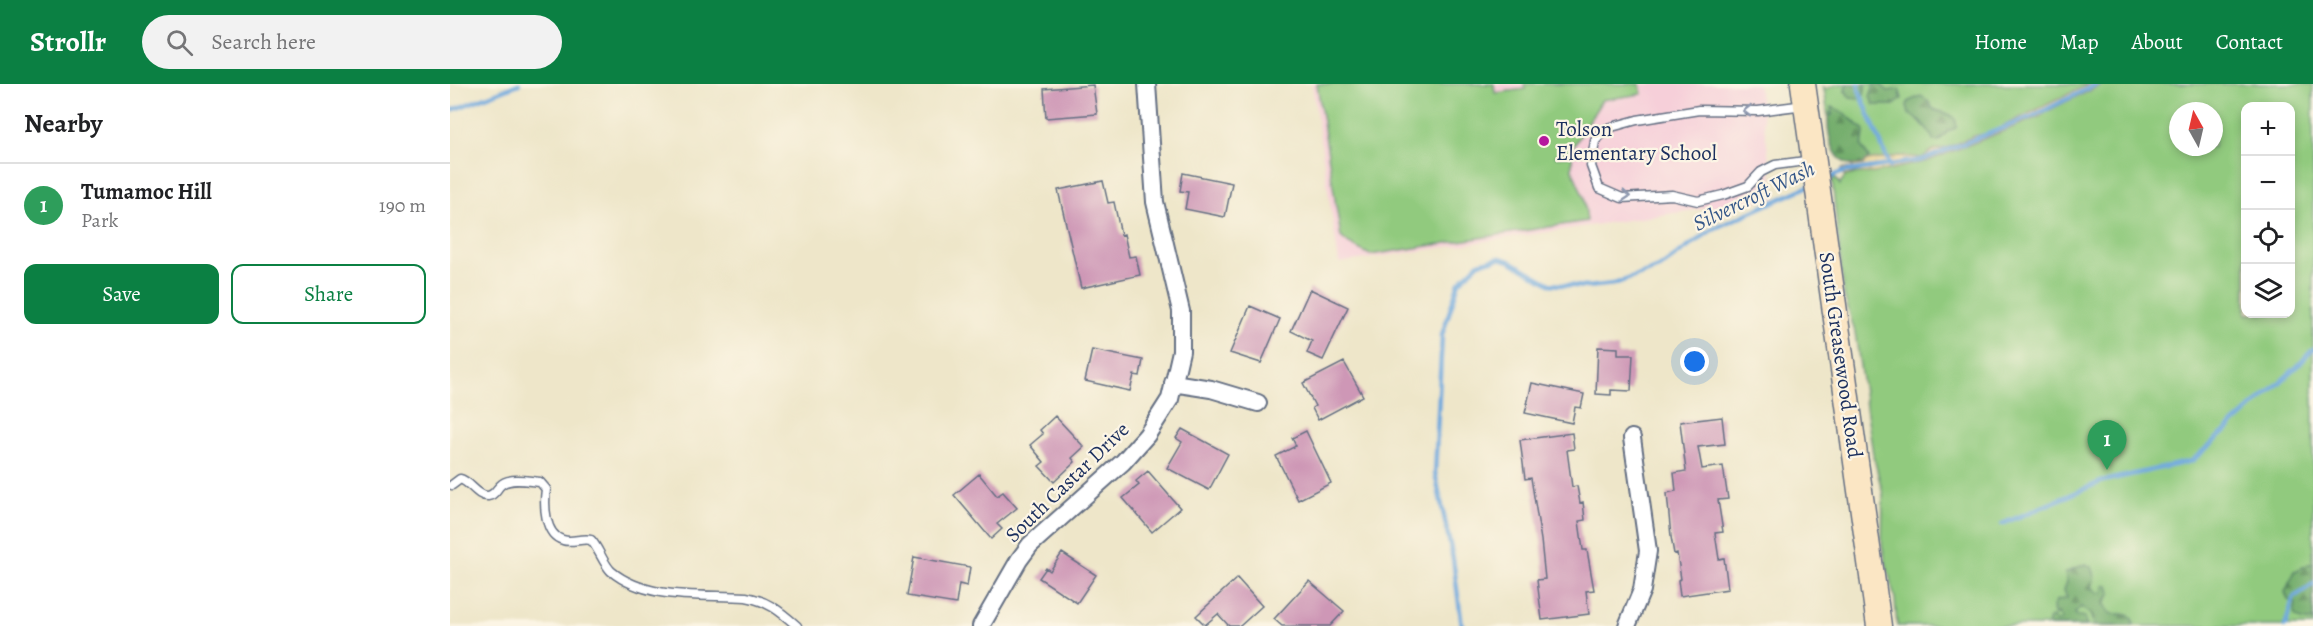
<!DOCTYPE html>
<meta charset="utf-8">
<style>
:root{--surface:#fff;--page:#f2f2f2;--text:#202124;--muted:#757577;--line:#e0e0e0;--accent:#0b8043}
body{margin:0;font-family:Alegreya,serif;background:var(--page);color:var(--text)}
.controls{position:absolute;right:18px;top:18px;display:grid;overflow:hidden;border-radius:12px;box-shadow:0 3px 9px #0003}
.controls button{width:54px;height:54px;display:grid;place-items:center;padding:0;border:0;border-bottom:2px solid var(--line);background:var(--surface);color:var(--text);font:30px sans-serif}
.compass{position:absolute;left:1719px;top:18px;width:54px;height:54px;border-radius:50%;background:var(--surface);box-shadow:0 3px 9px #0003;rotate:352deg}
.you{position:absolute;left:1245px;top:278px;width:21px;height:21px;margin:-15px;border:4px solid #fff;border-radius:50%;background:#1a73e8;box-shadow:0 0 0 9px #1a73e833}
.badge{display:grid;place-items:center;width:39px;height:39px;border-radius:50%;background:var(--accent);color:#fff;font-size:20px;font-weight:700}
.pin{position:absolute;translate:-50% -50px;filter:drop-shadow(0 2px 3px #0008)}
.pin::after{content:'';position:absolute;top:32px;width:21px;height:18px;background:inherit;clip-path:polygon(0 0,100% 0,50% 100%)}
.list{margin:0;padding:0;list-style:none}
h2{display:flex;justify-content:space-between;align-items:center;height:78px;margin:0;padding:0 24px;font-size:26px}
h2 small{font-size:20px;font-weight:400;color:var(--muted)}
.list li{display:grid;grid-template-columns:39px 1fr auto;gap:18px;align-items:center;box-sizing:border-box;height:84px;padding:0 24px;border-top:2px solid var(--line)}
.list b{display:block;font-size:22px;white-space:nowrap}
.list p{margin:0;font-size:20px;white-space:nowrap;color:var(--muted)}
.list em{font-size:20px;font-style:normal;color:var(--muted)}
.actions{display:flex;gap:12px;padding:18px 24px}
.actions a{flex:1;padding:14px 0;border:2px solid var(--accent);border-radius:12px;text-align:center;font-size:21px;color:var(--accent)}
.actions .main{background:var(--accent);color:#fff}
.icon{flex:none;width:33px;height:33px;fill:none;stroke:currentColor;stroke-width:2;stroke-linecap:round;stroke-linejoin:round}
.map{position:relative;flex:none;width:1863px;height:542px;overflow:hidden}
header{display:flex;align-items:center;gap:36px;box-sizing:border-box;height:84px;padding:0 30px;background:var(--accent);color:#fff}
header strong{font-size:28px}
nav{display:flex;gap:33px;margin-inline-start:auto;font-size:21px}
.search{width:420px;height:54px;background:var(--page);display:flex;align-items:center;gap:15px;box-sizing:border-box;padding:0 21px;border-radius:33px;color:var(--muted);font-size:22px}
main{display:flex}
aside{flex:1;background:var(--surface)}
.map>svg:first-child{display:block}
</style>
<header>
<strong>Strollr</strong>
<div class="search"><svg class="icon" aria-label="search" viewBox="0 0 24 24"><circle cx="10" cy="10" r="6"/><path d="M15 15l6 6"/></svg>Search here</div>
<nav><a>Home</a><a>Map</a><a>About</a><a>Contact</a></nav>
</header>
<main>
<aside>
<h2>Nearby<small></small></h2>
<ul class="list">
<li><span class="badge" style="background:#2e9e5b">1</span><div><b>Tumamoc Hill</b><p>Park</p></div><em>190 m</em></li>
</ul>
<div class="actions"><a class="main">Save</a><a>Share</a></div>
</aside>
<div class="map">
<svg width="1863" height="542" viewBox="0 0 1863 542">
<defs>
<pattern id="forest-firs" width="22" height="20" patternUnits="userSpaceOnUse" patternTransform="scale(1.5)"><rect width="22" height="20" fill="#74ae6d"/><path d="M5 1l3.5 6h-7zM16 11l3.5 6h-7z" fill="#5e8e5d"/></pattern>
<pattern id="sand-dots" width="8" height="8" patternUnits="userSpaceOnUse" patternTransform="scale(1.5)"><rect width="8" height="8" fill="#eeda9e"/><path d="M2 2h.1M6 6h.1" fill="none" stroke="#ccbb8a" stroke-width="1.8" stroke-linecap="round"/></pattern>
</defs>
<rect width="100%" height="100%" fill="#fcf5e5"/>
<filter id="ink" filterUnits="userSpaceOnUse"><feTurbulence type="fractalNoise" baseFrequency=".0167" numOctaves="2"/><feDisplacementMap in="SourceGraphic" scale="12" xChannelSelector="R" yChannelSelector="G"/><feConvolveMatrix kernelMatrix="1 2 1 2 8 2 1 2 1" color-interpolation-filters="sRGB"/></filter>
<filter id="wash" filterUnits="userSpaceOnUse"><feTurbulence type="fractalNoise" baseFrequency=".008" numOctaves="4" result="noise"/><feDisplacementMap in="SourceGraphic" scale="24" xChannelSelector="R" yChannelSelector="G"/><feGaussianBlur stdDeviation="1.35" result="paint"/><feColorMatrix in="noise" values="0 0 0 0 0 0 0 0 0 0 0 0 0 0 0 0 0 1.4 0 .05"/><feComposite in="paint" operator="in"/></filter>
<g filter="url(#wash)">
<rect width="100%" height="100%" fill="#eee6c9"/>
<path fill="#f6cfd9" d="M862,0H1308L1325,114L889,179Z"/>
<path fill="#91ca7e" stroke="#567c6e" stroke-width="1.5" fill-rule="evenodd" d="M867,0H1044L1045,9L1075,5L1074,0H1190L1192,10L1152,16L1120,68L1105,71L1106,73L1122,71V85L1134,114L1137,137L920,171L899,160L891,153Z
M1388,0H1397L1395,7L1398,0H1863V542H1447L1445,515L1432,462L1433,410L1423,370L1405,248L1394,211L1382,96L1385,94L1390,101L1395,92L1410,89L1404,39L1398,32L1386,25L1380,28L1382,31L1378,32C1376,21 1376,12 1373,2L1376,5ZM1796,22H1840V230H1796ZM1728,27H1764V63H1728Z"/>
<path fill="url(#forest-firs)" stroke="#486e66" stroke-width="1.5" d="M1397,0H1416L1414,10L1409,15L1400,14L1395,6Z
M1424,0L1431,1L1438,7L1449,5L1452,15L1444,21H1424L1420,13Z
M1471,12L1478,17L1483,25C1494,30 1508,28 1506,44L1498,47L1489,57H1484L1478,46L1469,36L1459,30L1457,21L1459,17Z
M1382,23L1394,29L1413,45L1414,49L1412,63L1419,74L1414,80C1385,89 1377,53 1378,32L1382,31Z
M1863,478V537H1854L1846,533L1844,529L1846,520L1838,516L1835,508L1845,487Z
M1635,480C1646,483 1646,494 1642,503L1649,509L1653,508L1655,501H1659L1661,509L1655,520L1659,528L1663,530C1673,530 1681,528 1684,540L1681,542H1645L1641,531L1631,523L1625,529L1627,532L1635,533L1636,542H1597L1599,534L1603,533L1607,538L1611,536L1610,531L1604,530L1603,523L1606,517L1617,514L1614,506L1617,498L1615,489Z"/>
<path fill="url(#sand-dots)" stroke="#84847e" stroke-width="1.5" d="M1639,0H1652C1633,12 1610,18 1591,32L1478,77L1424,89H1404L1395,92L1390,87L1394,84L1402,85L1403,83L1401,82L1412,81L1417,77L1449,72L1472,74L1483,66L1497,64L1524,52L1539,49Z"/>
<g fill="none" stroke-linecap="round" stroke-linejoin="round">
<path stroke="#6ca7dd" stroke-width="4.5" d="M1409,0V6L1440,82
M0,27L69,0
M1375,96L1392,88L1472,76L1583,32L1647,0
M1552,440L1653,397L1742,377L1847,283L1863,265
M1012,542L1003,475L985,389L992,251L1009,198L1029,179L1050,174L1060,177L1100,200L1137,203L1164,200L1209,184L1263,145L1359,102
M1835,542L1844,513L1863,500"/>
</g>
<g id="blocks">
<path fill="#ce97b6" d="M643,1L647,30L596,34L594,5Z
M733,89L782,99L775,133L735,125L738,108L730,107Z
M653,97L658,119L664,118L671,151L674,150L679,173L686,172L690,191L631,204L608,106Z
M860,205L898,223L873,276L857,269L862,257L841,247Z
M800,222L830,235L811,279L780,269Z
M1148,263L1168,264V271H1183L1181,307L1161,306V311L1146,310Z
M642,266L693,276L690,292L684,291L680,307L635,297Z
M894,278L913,312L868,336L862,324L865,322L853,299Z
M1082,299L1134,310L1131,324L1125,323L1122,339L1075,329Z
M605,332L634,363L622,374L625,378L604,398L589,382L594,378L580,361L593,350L590,346Z
M1272,333L1275,360L1248,363L1252,385L1273,382L1278,415L1268,416L1273,448L1265,449L1269,475L1274,474L1278,505L1230,512L1228,496L1231,495L1227,469L1224,470L1221,453L1217,409L1226,407L1224,389L1236,387L1230,338Z
M732,345L778,370L759,406L717,384L732,358L726,354Z
M856,347L881,399L848,416L826,372L846,362L842,354Z
M1122,349L1124,365L1117,366L1122,403L1127,402L1130,419L1133,418L1135,436L1129,437L1133,466H1137L1144,506L1136,507L1139,530L1092,536L1087,496L1095,495L1091,456L1081,394L1075,395L1070,356Z
M698,387L730,424L702,448L673,414L689,401L686,397Z
M529,390L547,412L553,408L567,424L547,440L552,445L541,455L504,411Z
M612,469L646,491L627,519L589,494L596,484L600,487Z
M464,473L520,483L517,502L509,500L506,520L457,512Z
M787,494L812,522L790,542H779L768,530L755,541L746,532Z
M859,497L894,527L880,542H832L824,535Z"/>
</g>
</g>
<g filter="url(#ink)">
<use href="#blocks" fill-opacity="0" stroke="#656f83" stroke-width="1.5"/>
<g fill="none" stroke-linecap="round" stroke-linejoin="round">
<defs>
<path id="lane" d="M1355,21L1308,27L1249,26L1187,36L1158,44L1145,57L1141,82L1149,104L1172,114L1222,111L1248,117L1273,111L1298,102L1311,88L1325,81L1363,76
M2,401L10,395C20,397 27,413 38,412C46,411 46,404 52,400C61,393 79,397 90,398L96,405C94,420 94,451 113,456C121,459 132,454 141,456C149,465 153,479 161,487C197,517 252,510 296,513C318,517 330,527 347,542"/>
<path id="street" d="M723,299L761,305L808,319
M531,542L569,476L580,461L673,378L697,351L720,315L731,267V227L705,118L697,0
M1177,542L1192,506L1198,467L1182,354"/>
<path id="secondary" d="M1353,0L1429,542"/>
</defs>
<use href="#lane" stroke="#656f83" stroke-width="11"/>
<use href="#street" stroke="#656f83" stroke-width="20"/>
<use href="#secondary" stroke="#656f83" stroke-width="27"/>
<use href="#lane" stroke="#fff" stroke-width="8"/>
<use href="#street" stroke="#fff" stroke-width="16"/>
<use href="#secondary" stroke="#fbe6c4" stroke-width="24"/>
</g>
<defs><path id="oneway-chevron" d="M-2-3.5L2.5 0L-2 3.5" fill="none" stroke-width="1.6" stroke-linecap="round" stroke-linejoin="round" transform="scale(1.5)"/></defs>
<g stroke="#8d97ae">
<use href="#oneway-chevron" transform="translate(1297 27) rotate(-180)"/>
<use href="#oneway-chevron" transform="translate(1176 112) rotate(5)"/>
</g>
</g>
<circle fill="#b5179e" stroke="#fcf5e5" stroke-width="2" cx="1094" cy="57" r="6"/>
<g text-anchor="middle" dominant-baseline="central" stroke-width="4.5" stroke-linejoin="round" paint-order="stroke">
<g font-size="21" fill="#1b2f5e" stroke="#fcf5e5" text-anchor="start">
<text x="1106" y="45">Tolson<tspan x="1106" dy="24">Elementary School</tspan></text>
</g>
<g font-size="21" fill="#1b2f5e" stroke="#fcf5e5">
<text transform="translate(1391 271) rotate(82)">South Greasewood Road</text>
<text transform="translate(617 398) rotate(-44)">South Castar Drive</text>
</g>
<g font-size="22" font-style="italic" fill="#37598a" stroke="#fcf5e5">
<text transform="translate(1304 112) rotate(-26)">Silvercroft Wash</text>
</g>
</g>
</svg>
<div class="controls">
<button>+</button>
<button>−</button>
<button><svg class="icon" aria-label="locate" viewBox="0 0 24 24"><circle cx="12" cy="12" r="6"/><path d="M12 2v4M12 18v4M2 12h4M18 12h4"/></svg></button>
<button><svg class="icon" aria-label="layers" viewBox="0 0 24 24"><path d="M12 4l9 5-9 5-9-5zM3 14l9 5 9-5"/></svg></button>
</div>
<svg class="compass" viewBox="-18 -18 36 36"><path d="M0-13l5 13h-10z" fill="#e53935"/><path d="M0 13l5-13h-10z" fill="#757577"/></svg>
<div class="you"></div>
<div class="pin badge" style="left:1657px;top:386px;background:#2e9e5b">1</div>
</div>
</main>
